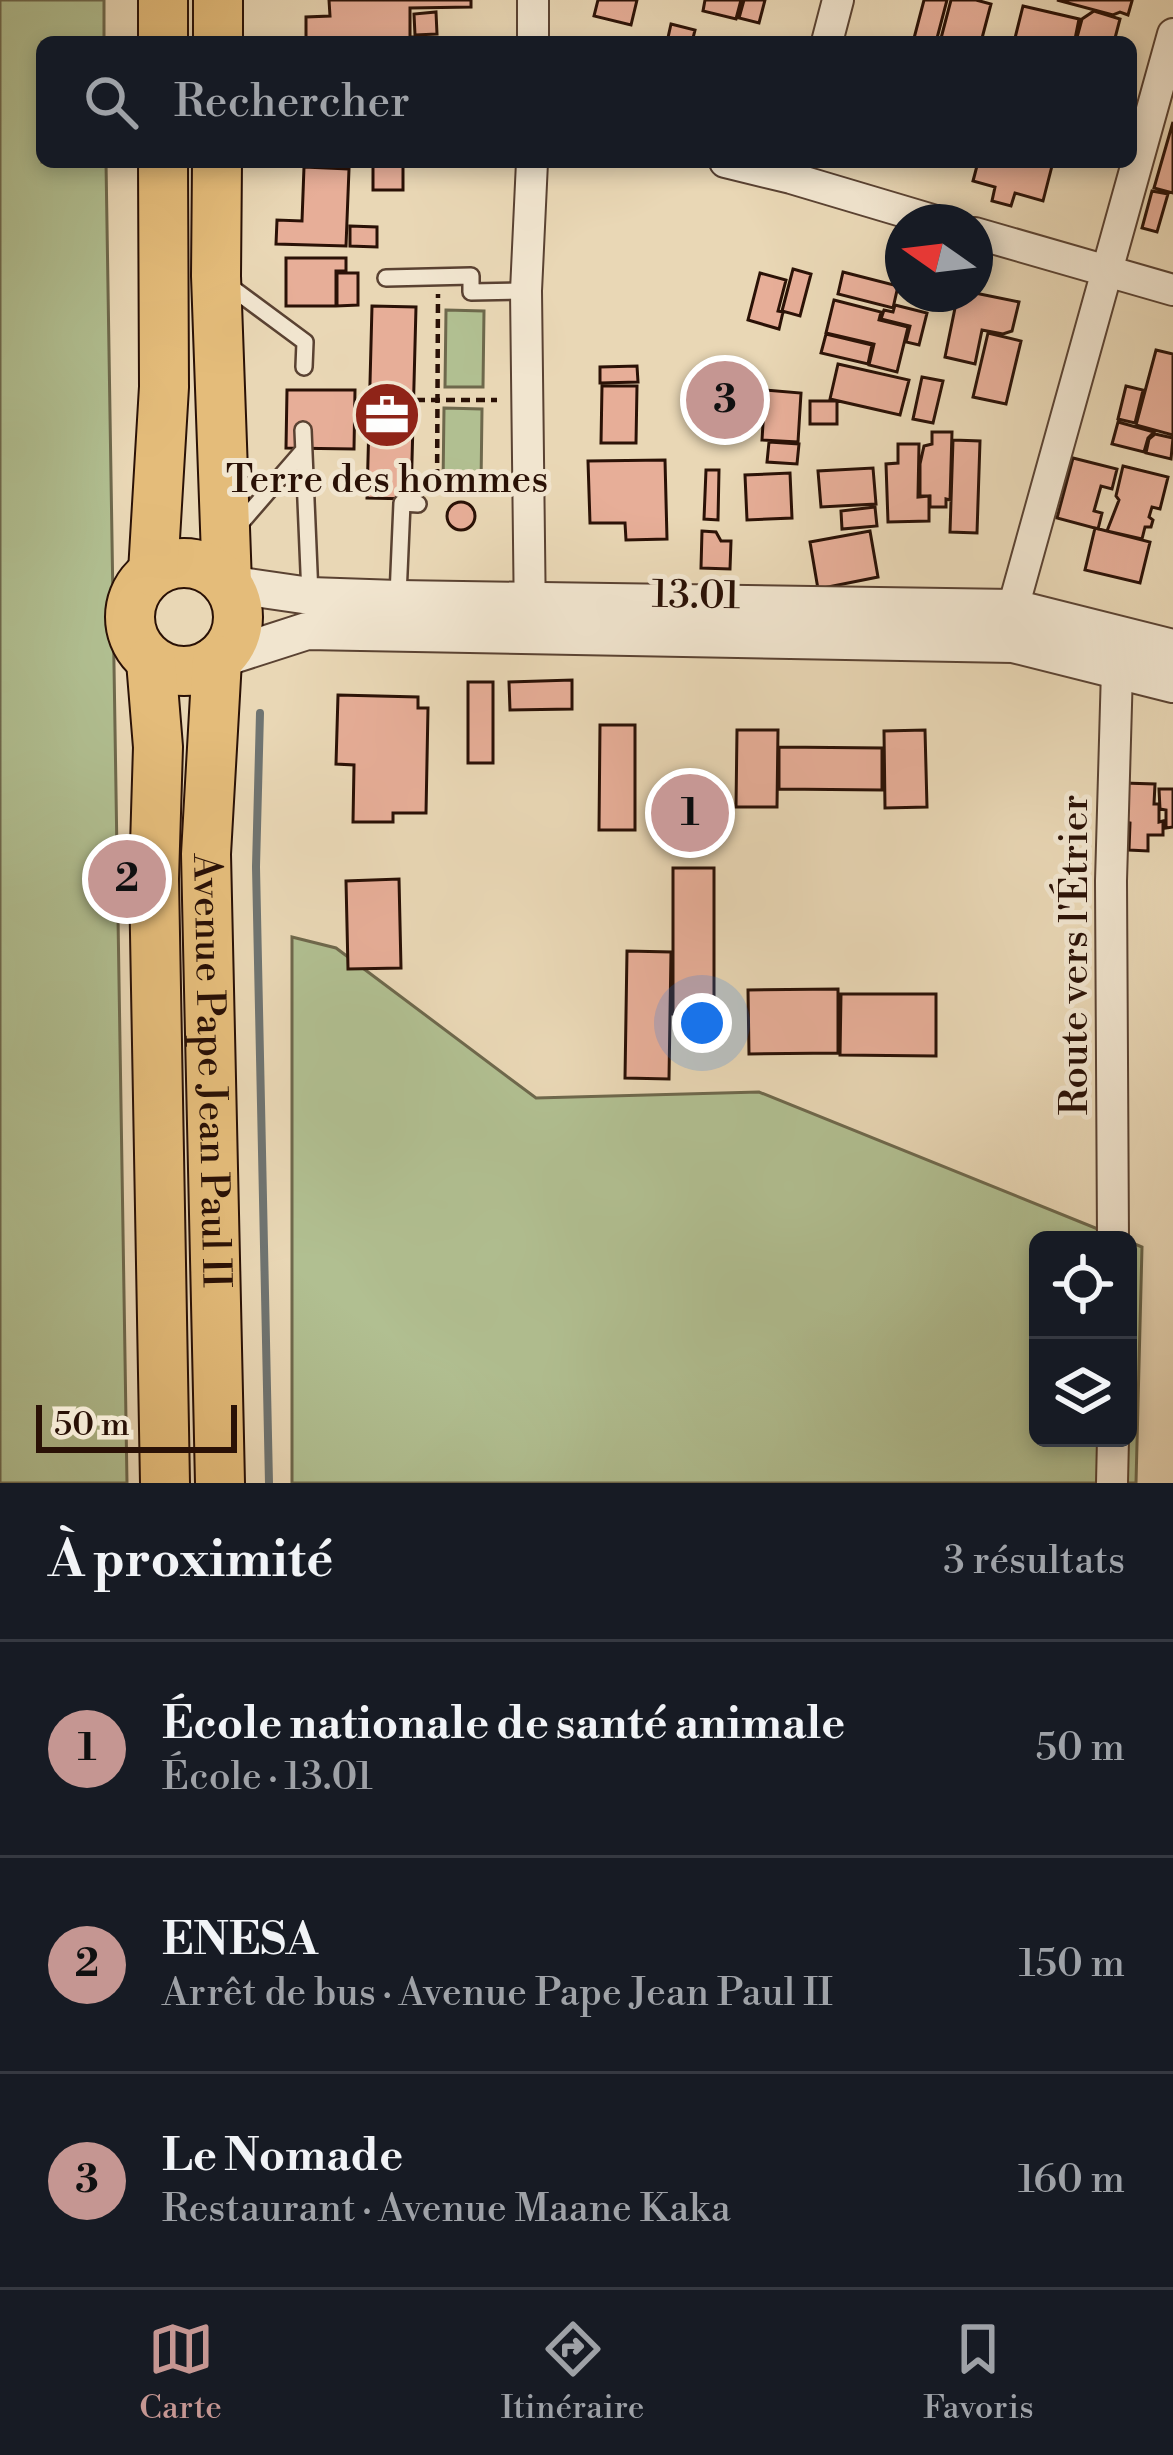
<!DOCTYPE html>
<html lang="fr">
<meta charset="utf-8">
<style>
:root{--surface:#171b24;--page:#20242c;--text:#f1f3f6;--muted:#9ea1a6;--line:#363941;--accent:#c59692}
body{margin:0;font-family:"Libre Bodoni",serif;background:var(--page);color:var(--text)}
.controls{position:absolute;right:36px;bottom:36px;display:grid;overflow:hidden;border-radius:18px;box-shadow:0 6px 18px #0003}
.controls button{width:108px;height:108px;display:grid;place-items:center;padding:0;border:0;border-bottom:3px solid var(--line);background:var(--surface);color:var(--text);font:60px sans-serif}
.compass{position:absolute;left:885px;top:204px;width:108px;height:108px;border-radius:50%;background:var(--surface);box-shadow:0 6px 18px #0003;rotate:284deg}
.scale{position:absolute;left:36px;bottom:30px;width:201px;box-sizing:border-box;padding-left:12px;border:6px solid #2a1106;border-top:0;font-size:33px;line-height:42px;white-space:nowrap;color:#2a1106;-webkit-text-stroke:9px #f1e5cf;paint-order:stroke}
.you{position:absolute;left:702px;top:1023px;width:42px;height:42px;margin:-30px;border:9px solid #fff;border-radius:50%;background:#1a73e8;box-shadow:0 0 0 18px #1a73e833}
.badge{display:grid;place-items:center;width:78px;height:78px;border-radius:50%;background:var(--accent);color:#111;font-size:39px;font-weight:700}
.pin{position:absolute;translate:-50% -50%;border:6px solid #fff;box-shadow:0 3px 12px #0006}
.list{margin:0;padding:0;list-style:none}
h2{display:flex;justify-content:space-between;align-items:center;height:156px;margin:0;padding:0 48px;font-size:51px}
h2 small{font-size:39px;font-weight:400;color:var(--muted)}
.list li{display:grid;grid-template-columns:78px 1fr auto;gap:36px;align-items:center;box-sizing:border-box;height:216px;padding:0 48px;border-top:3px solid var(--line)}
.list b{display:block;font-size:45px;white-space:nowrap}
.list p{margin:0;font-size:39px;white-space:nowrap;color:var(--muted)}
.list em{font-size:39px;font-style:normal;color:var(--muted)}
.icon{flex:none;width:66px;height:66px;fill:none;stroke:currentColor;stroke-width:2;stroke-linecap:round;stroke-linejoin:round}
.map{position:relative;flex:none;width:1173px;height:1483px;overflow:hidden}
.search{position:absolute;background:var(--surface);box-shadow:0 6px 18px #0003;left:36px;right:36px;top:36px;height:132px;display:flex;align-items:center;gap:30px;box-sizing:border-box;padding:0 42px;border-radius:18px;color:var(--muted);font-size:45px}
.sheet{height:804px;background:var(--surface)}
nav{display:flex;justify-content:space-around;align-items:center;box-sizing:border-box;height:168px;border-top:3px solid var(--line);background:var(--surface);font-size:33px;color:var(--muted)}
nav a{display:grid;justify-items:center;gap:6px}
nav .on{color:var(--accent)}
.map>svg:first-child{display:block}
</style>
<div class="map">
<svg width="1173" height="1483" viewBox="0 0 1173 1483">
<rect width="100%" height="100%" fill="#e9d7b5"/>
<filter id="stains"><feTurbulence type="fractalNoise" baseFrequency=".00167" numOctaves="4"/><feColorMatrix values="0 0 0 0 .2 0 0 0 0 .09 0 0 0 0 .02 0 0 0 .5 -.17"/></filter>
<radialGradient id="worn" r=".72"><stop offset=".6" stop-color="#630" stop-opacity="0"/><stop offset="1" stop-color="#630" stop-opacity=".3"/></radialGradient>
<path fill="#b1bf91" stroke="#6e684c" stroke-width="3" d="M0,0H104V42H42V162H106L127,1483H0Z
M446,310L484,311L483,387H445Z
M444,408L482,409L481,486L443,485Z
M292,937L336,948L536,1098L759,1092L1125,1240H1038V1438H1128V1241L1142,1247L1136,1483H292Z"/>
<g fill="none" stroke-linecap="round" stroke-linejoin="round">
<path stroke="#6f7471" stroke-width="8" d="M260,713L256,867L269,1483"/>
</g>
<path fill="#e7ae98" stroke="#2a1106" stroke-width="3" d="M329,0H471V7L410,8V37H414V42H306V17L330,16Z
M598,0H637L631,25L594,16Z
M705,0H741L736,19L703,11Z
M744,0H765L759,23L739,18Z
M924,0H947L936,42H913Z
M951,0H976L991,4L981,42H940Z
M1057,0H1130L1132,1L1128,15L1120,12L1113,15Z
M1023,6L1079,19L1075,39L1063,42H1014Z
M1094,11L1120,19L1114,42L1076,41L1082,19Z
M436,12L437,34L415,35L414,14Z
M671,24L695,30L692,42H667Z
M1173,122V193L1154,188Z
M373,162H403V190H373Z
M978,162H1053L1043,201L1015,193L1011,206L992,201L995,187L973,181Z
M304,167L349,169L346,246L276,244L277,220L302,221Z
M1152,191L1168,194L1157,232L1142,228Z
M350,226L377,227V247L350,246Z
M286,258H346V271H336V306H286Z
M793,269L811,274L800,316L782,311Z
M843,272L898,286L893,308L838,294Z
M337,273H358V305L337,306Z
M760,273L786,280L778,311L783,312L779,329L748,320Z
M975,293L1019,302L1012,331L1003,334L982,330L975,364L945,357L955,308L948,302L950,294Z
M834,300L881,312L879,320L908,327L897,372L869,365L874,344L826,333Z
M895,305L927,313L919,345L906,342L910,326L881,319L884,310L893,312Z
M372,306L416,307L411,499L367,498Z
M988,333L1021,341L1006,404L973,397Z
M826,334L872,345L868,364L821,353Z
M1156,350L1173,354V435L1136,425Z
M838,364L909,380L900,415L830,399Z
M637,366L638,382L600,383V367Z
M695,371H720L719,413L695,414Z
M723,376L747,377L745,420L721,419Z
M922,377L943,381L933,423L913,419Z
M602,386H637L636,443H601Z
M1126,386L1143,390L1135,423L1118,419Z
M287,390H355L354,449L286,448Z
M765,390L801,393L798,442L762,440Z
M810,401H837V424H810Z
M1118,422L1154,432L1148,438L1144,452L1112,444Z
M932,432H952L950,500L946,499V507H930V496H920V464L924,446L932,444Z
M1155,434L1173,438L1171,459L1146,453L1149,439Z
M953,440L980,441L977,533L950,532Z
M769,442L799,444L797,464L767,462Z
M898,444H919L918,497L929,496V521L888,522L886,464L898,463Z
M1073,458L1117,469L1112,489L1101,486L1094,511L1102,513L1098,529L1057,518Z
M665,460L667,539L626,540L625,523H590L588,461Z
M1123,466L1168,477L1160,509L1152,507L1149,517L1153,520L1151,527H1145L1142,539L1107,531L1119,500L1116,496Z
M873,468L876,504L821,507L818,471Z
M706,470H719L718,520L704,519Z
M790,473L792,518L747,520L745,475Z
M447 516a14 14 0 1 1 28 0a14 14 0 1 1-28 0Z
M875,507L877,526L842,529L841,511Z
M1095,528L1150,542L1140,583L1085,570Z
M702,531L716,532L721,541H731L730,569L701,568Z
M870,531L878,577L818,589L810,542Z
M572,680V709L510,710L509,682Z
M468,682H493V763H468Z
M338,695L418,697V708H428L426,813H393V822H353L354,765L336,764Z
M600,725H635V830H599Z
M737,730H778L777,807H736Z
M925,730L927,807L885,808L884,731Z
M779,747L882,748V790L779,789Z
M1123,783L1155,784L1154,804H1159V822L1163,821V835H1148V851L1129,850L1130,823L1125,822L1128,803Z
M1159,789H1173V827L1166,828V810L1160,809Z
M673,868H714V1013L673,1014Z
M399,879L401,968L348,969L346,881Z
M627,951L671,952L669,1079L625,1078Z
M838,989V1053L749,1054L748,990Z
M841,994H936V1056L840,1055Z"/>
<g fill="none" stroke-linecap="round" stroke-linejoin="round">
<defs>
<path id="service" d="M386,278L471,276V292L526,291
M228,285L305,342L304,367
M303,430L310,595
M238,526L303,451
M398,596L402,503L418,504"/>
<path id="minor" d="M533,0V42
M827,42L838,0
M725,162L791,178L939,222
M975,233L1173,290
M530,624L526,291L532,162
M1013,626V608L1173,34
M1113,1240L1111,881L1117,670
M1112,1483L1113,1438"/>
<path id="tertiary" d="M227,584L310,596L398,599L1013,608L1173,648
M217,660L307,631L1013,644L1173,684"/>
<g id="trunk">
<path d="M163,0V42"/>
<path d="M218,42V0"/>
<path d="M217,162L216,276L227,584"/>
<circle cx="184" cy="617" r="54"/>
<path d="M153,572L164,387L163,162"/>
<path id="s1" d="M217,660L206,854L220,1483"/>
<path d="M151,661L158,747L154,879L165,1483"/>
</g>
</defs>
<use href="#service" stroke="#5a4232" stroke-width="20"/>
<use href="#minor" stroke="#5a4232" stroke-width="34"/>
<use href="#tertiary" stroke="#5a4232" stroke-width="40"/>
<use href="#trunk" stroke="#2a1106" stroke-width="52"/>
<path stroke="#2a1106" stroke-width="4.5" stroke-dasharray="9 6" stroke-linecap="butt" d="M416,400H497
M434,491L481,492
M437,493L438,294"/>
<use href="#service" stroke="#f1e5cf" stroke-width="15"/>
<use href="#minor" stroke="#f1e5cf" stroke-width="30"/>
<use href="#tertiary" stroke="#f1e5cf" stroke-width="36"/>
<use href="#trunk" stroke="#e4bc7a" stroke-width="48"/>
</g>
<defs>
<symbol id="office-disc" viewBox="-11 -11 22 22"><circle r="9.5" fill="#8f2418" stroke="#f1e5cf"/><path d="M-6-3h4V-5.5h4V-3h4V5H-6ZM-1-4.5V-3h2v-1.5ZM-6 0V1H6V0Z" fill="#fff"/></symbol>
</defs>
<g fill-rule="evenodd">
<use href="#office-disc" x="349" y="377" width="76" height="76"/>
</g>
<g text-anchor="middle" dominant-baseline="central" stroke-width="10" stroke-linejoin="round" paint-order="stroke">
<g font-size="39" fill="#2a1106" stroke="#f1e5cf">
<text x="387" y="480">Terre des hommes</text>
</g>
<g font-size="39" fill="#2a1106" stroke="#f1e5cf">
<text transform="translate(696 596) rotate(1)">13.01</text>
<text transform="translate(1075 955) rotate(-90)">Route vers l'Étrier</text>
<text stroke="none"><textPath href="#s1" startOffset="411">Avenue Pape Jean Paul II</textPath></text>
</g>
</g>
<rect width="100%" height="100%" filter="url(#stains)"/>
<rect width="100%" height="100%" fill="url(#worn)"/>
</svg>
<div class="controls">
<button><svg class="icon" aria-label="locate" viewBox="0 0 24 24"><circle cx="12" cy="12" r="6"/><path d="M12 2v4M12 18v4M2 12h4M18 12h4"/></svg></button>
<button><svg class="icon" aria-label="layers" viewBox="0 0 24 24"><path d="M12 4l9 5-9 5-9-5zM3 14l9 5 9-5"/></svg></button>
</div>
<svg class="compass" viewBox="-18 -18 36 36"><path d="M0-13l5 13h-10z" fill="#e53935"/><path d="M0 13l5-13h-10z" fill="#9ea1a6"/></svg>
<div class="scale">50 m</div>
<div class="you"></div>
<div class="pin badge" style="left:690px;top:813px">1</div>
<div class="pin badge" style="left:127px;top:879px">2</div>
<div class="pin badge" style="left:725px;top:400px">3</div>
<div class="search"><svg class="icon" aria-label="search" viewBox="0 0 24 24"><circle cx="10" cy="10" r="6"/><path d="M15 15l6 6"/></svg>Rechercher</div>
</div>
<section class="sheet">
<h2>À proximité<small>3 résultats</small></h2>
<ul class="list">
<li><span class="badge">1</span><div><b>École nationale de santé animale</b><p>École · 13.01</p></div><em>50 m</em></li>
<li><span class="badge">2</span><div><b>ENESA</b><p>Arrêt de bus · Avenue Pape Jean Paul II</p></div><em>150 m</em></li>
<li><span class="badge">3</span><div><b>Le Nomade</b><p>Restaurant · Avenue Maane Kaka</p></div><em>160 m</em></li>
</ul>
</section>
<nav>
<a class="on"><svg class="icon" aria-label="map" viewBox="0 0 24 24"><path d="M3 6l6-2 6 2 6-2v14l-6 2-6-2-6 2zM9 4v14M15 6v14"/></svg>Carte</a>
<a><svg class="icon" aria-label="directions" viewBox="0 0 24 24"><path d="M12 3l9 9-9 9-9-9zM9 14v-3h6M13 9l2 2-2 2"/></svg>Itinéraire</a>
<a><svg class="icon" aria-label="saved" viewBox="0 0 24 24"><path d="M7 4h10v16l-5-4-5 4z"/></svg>Favoris</a>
</nav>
